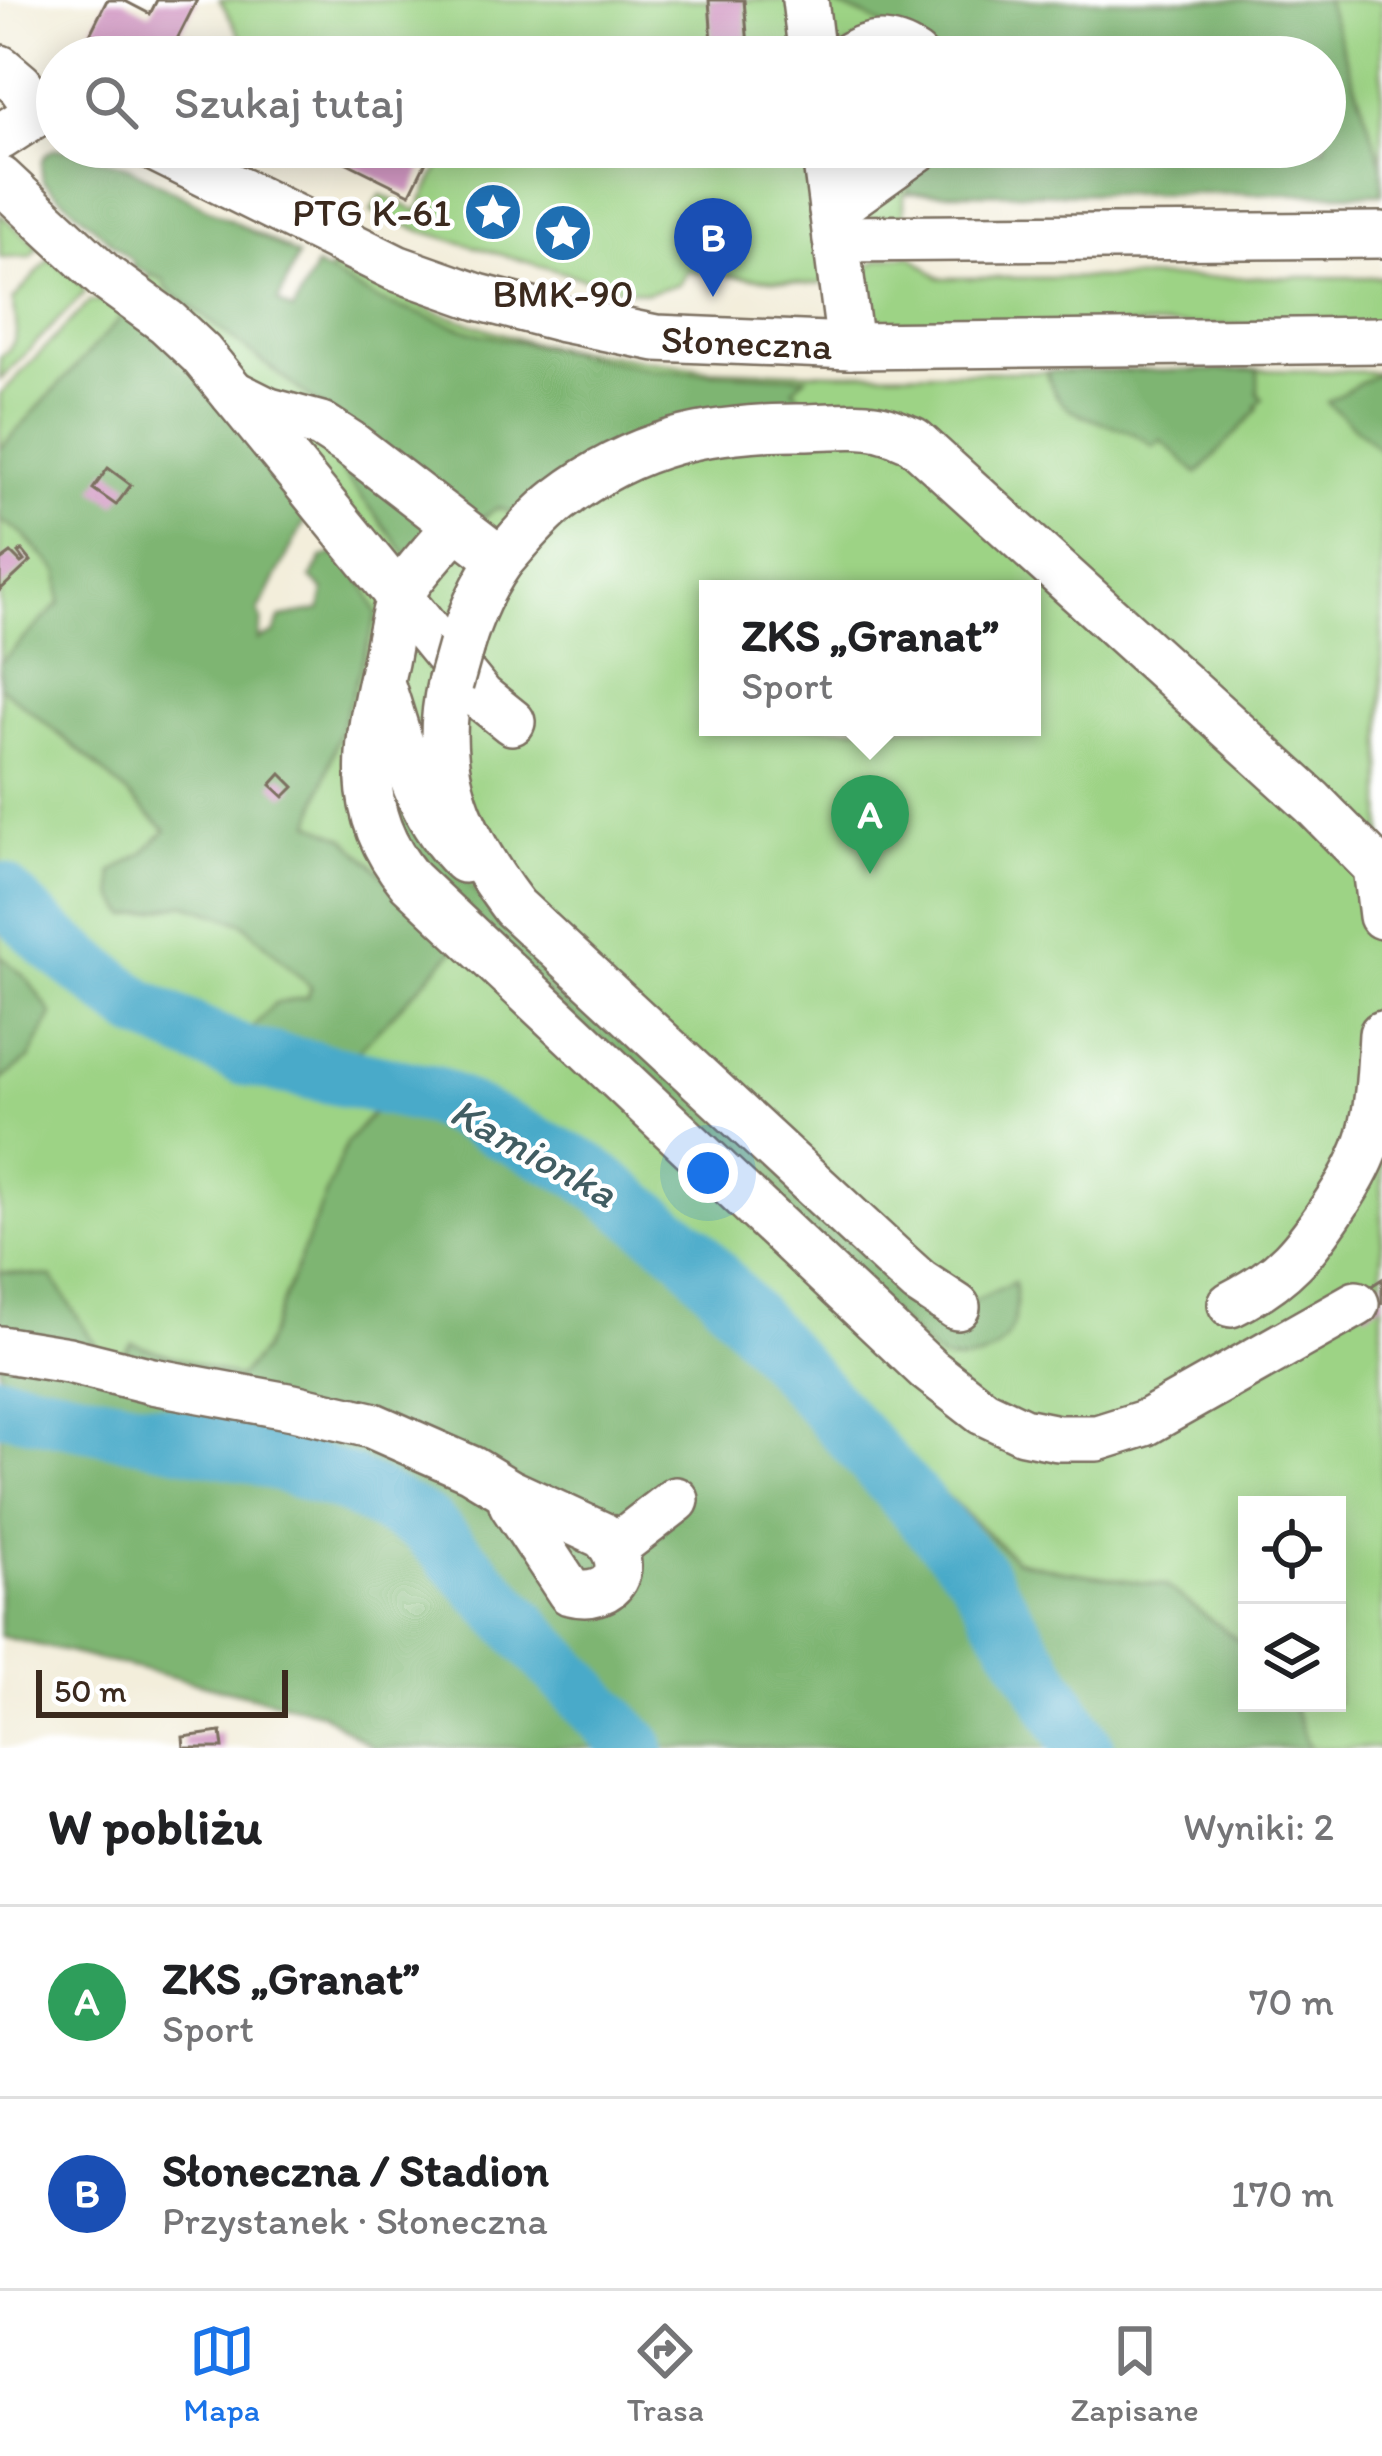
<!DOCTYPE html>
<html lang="pl">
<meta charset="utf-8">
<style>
:root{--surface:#fff;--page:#f2f2f2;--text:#202124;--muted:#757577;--line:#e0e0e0;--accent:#1a73e8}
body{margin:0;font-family:Itim,sans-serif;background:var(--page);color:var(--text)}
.controls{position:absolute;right:36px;bottom:36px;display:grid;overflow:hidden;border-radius:0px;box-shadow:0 6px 30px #0003}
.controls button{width:108px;height:108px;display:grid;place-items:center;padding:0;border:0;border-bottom:3px solid var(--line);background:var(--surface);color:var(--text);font:60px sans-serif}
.scale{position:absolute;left:36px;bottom:30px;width:252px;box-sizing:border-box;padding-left:12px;border:6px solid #3b2a1e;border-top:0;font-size:33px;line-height:42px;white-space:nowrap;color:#3b2a1e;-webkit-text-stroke:9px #fff;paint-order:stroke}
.you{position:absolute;left:708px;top:1173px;width:42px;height:42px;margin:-30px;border:9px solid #fff;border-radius:50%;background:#1a73e8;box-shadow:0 0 0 18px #1a73e833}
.badge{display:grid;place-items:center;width:78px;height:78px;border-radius:50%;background:var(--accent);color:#fff;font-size:39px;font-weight:700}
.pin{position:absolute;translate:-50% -99px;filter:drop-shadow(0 3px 6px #0008)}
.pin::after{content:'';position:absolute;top:63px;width:42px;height:36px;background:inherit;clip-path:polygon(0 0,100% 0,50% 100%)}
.popup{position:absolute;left:699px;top:580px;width:342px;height:156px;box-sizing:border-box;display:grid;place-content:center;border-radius:0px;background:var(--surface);filter:drop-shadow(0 3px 9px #0005);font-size:39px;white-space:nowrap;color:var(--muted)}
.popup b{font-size:45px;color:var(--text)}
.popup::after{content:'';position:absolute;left:50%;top:100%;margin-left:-24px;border:24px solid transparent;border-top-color:var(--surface)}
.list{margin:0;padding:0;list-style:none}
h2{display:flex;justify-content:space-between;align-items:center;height:156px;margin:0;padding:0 48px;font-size:51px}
h2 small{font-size:39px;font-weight:400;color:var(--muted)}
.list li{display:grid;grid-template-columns:78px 1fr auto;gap:36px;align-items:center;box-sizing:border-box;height:192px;padding:0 48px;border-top:3px solid var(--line)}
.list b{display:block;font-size:45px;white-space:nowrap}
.list p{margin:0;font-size:39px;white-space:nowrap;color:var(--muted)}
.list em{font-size:39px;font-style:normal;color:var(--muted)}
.icon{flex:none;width:66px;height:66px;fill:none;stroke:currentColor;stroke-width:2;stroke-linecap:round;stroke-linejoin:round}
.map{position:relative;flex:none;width:1382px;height:1748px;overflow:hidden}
.search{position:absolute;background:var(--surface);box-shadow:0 6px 30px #0003;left:36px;right:36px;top:36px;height:132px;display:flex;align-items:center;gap:30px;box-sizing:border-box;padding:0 42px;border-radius:66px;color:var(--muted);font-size:45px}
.sheet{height:540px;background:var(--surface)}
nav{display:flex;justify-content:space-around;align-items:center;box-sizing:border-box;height:168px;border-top:3px solid var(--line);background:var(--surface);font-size:33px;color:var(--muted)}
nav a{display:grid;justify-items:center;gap:6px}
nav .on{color:var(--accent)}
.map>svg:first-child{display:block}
</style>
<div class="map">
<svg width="1382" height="1748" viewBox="0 0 1382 1748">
<rect width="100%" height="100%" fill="#fff"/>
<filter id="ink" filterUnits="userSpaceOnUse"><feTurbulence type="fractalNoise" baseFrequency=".00833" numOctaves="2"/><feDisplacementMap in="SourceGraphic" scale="24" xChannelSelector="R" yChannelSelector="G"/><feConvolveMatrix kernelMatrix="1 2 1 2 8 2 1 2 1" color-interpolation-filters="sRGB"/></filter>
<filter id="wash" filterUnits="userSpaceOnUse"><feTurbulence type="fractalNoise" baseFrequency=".004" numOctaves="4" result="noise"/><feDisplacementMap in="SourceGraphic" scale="48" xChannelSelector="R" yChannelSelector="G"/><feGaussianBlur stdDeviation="2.7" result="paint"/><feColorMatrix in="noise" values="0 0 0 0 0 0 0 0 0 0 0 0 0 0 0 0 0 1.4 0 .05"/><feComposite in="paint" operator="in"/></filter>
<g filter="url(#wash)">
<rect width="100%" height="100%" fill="#f3eedb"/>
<path fill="#9dd385" stroke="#6c7e52" stroke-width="3" fill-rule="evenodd" d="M220,0H792L800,57H252Z
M821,0L865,16L908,39L830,48Z
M1326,0H1382V163Z
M449,147H811L829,283L807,284L687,271L679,284L647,293L609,286L421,231L371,211L381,195L417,211Z
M906,174L909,193L904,194V222L852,221Z
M212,211L288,249L256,313L300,331L331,267L436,312L528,342L566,349L708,369L838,373L1258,370L1382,372V1748H1309L1292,1703H1337V1505H1247V1647L1166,1586L1063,1571L1016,1560L687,1254L583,1166L439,1100L263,1351L238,1378L112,1369L0,1273V1081L29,1058L28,980L0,955V916L44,950L59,934L0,865V686L86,756L167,831L143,853L112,873L168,906L185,904L243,923L311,987L308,997L339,1071L275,813L366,573L125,314L0,449V395L90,301L105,302L120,307ZM708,589H1032V727H708Z
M0,214L39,247L31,257L0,258Z
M911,256L939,278L1382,277V325L880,326C858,315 849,282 870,265C882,256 897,257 911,256Z
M50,258L82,283L85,292L0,380V357C22,342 17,323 13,300Z
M0,520L21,532L60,572V603L0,663Z"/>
<path fill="#7eb572" stroke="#5c7048" stroke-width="3" d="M822,0H1326L1382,163V194L909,193L906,174L938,147H1325V57H941L865,16Z
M55,149L75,151L128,167L298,256L278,302L293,311L316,266L378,300L479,334L655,370L806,377L793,389L811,408L725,409L524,516L497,508L484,517L467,518L165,287L164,280L132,267L134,263L43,181C40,164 39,156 55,149Z
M127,311L205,381L310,511L258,612L262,620L258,640L274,634L281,617L320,610L324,591L311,578L323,557L341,551L365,586L377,614L311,823L345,838L457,947L339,1071L315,1091L277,1079L252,1028L275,1003L308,997L311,987L243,923L185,904L128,916L115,898L112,873L143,853L166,830L86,756L0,686V663L60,603L59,572L21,532L0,520V449Z
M1258,370V394L1263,399L1256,407L1258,409L1198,474L1161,440L1153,447C1118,414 1057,430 1047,371Z
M1382,371V450L1381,451L1327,402Z
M326,451L443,531L417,568Z
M391,743L462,877L486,904L963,1306L1014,1282C1025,1335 993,1371 939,1358L526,974L392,828Z
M0,955L28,980L52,1014L30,1058L0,1081Z
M393,1090L439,1100L583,1166L687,1254L1015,1560L1063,1571L1166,1586L1247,1647V1703H1292L1309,1748H374L320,1712L0,1636V1272L52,1277L111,1369L132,1343L238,1378L263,1350L347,1142Z"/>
<path fill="#4aaac9" stroke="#426a74" stroke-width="3" d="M0,865L59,933L44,950L0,916Z"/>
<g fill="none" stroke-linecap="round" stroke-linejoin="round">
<path stroke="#4aaac9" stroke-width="60" d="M0,892L54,943L138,1008L244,1056L435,1096L584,1170L689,1251L975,1571L1084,1748
M0,1404L252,1453L350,1485L425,1524L635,1748"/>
</g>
<g id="blocks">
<path fill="#d197c2" d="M107,0H123L150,14L157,0H197L168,57H115L119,51L89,36Z
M709,0H744L749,57H713Z
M315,147H433L410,194Z
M108,468L131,485L116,505L93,489Z
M22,550L31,561L0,590V561L11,553L21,563L24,561L18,553Z
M281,774L294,787L284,797L271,785Z
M1382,1279V1303L1366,1314L1355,1297Z
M221,1732L223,1748H184L183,1737Z"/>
</g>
</g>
<g filter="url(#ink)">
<use href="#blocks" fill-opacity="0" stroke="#7b6f60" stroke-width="3"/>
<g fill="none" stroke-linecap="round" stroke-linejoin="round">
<defs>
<g id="minor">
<path d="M805,0L812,57"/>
<path d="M847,57C871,41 891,41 915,57"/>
<path d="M0,68L20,85L39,112"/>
<path d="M0,137L39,112L57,110"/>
<path id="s1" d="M152,147L396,268L478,297L563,319L656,338L850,346L1382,340"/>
<path d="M824,147L850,346"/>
<path d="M0,179L105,277L167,322L201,354L481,697L512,722"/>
<path d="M832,210L920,147"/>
<path d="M836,239L1382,235"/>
<path d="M233,393L269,411L321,425L349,443L501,560C519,540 537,517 559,500C634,442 711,426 803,427C829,427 862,422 887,430C895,432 904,437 913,440L1312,802L1376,867L1382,916"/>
<path d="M456,526C441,544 406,580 399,599C392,619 389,642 385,662C366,745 352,811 410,881L929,1370L983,1412L1023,1431L1058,1438H1097L1145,1423L1356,1304"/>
<path d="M461,645C470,614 482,587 501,560"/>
<path d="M381,683C403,746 414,812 464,860"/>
<path d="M450,684C430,773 462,838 514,907L897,1262L919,1282L957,1307"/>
<path d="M1231,1304C1285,1277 1305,1251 1337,1202C1351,1181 1363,1160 1370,1136C1379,1103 1380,1068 1382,1034"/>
<path d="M0,1349L68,1360L152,1381L293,1407L371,1425L471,1469L509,1492L602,1535C635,1565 613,1603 570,1592L512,1504L509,1492"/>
<path d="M614,1548L676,1500"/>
</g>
</defs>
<use href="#minor" stroke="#7b6f60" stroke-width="50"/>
<use href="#minor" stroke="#fff" stroke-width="45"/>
<defs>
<path id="minor-bridge" d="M450,684L461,645"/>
</defs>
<use href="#minor-bridge" stroke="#7b6f60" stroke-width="50" stroke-linecap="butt"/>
<use href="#minor-bridge" stroke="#fff" stroke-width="45"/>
</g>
</g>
<defs>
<symbol id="sight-disc" viewBox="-11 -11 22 22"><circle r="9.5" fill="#1f6fb2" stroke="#fff"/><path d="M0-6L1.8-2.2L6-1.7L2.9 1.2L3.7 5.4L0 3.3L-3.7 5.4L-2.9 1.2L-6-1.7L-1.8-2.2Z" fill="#fff"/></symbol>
</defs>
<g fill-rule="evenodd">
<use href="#sight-disc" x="460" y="179" width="66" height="66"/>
<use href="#sight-disc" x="530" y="200" width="66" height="66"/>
</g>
<g text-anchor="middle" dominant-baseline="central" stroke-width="9" stroke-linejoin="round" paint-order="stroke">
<g font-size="39" fill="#3b2a1e" stroke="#fff" text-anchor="end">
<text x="451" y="212">PTG K-61</text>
<text x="563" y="293" text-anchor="middle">BMK-90</text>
</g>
<g font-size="39" fill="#3b2a1e" stroke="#fff">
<text stroke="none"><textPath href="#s1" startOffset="633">Słoneczna</textPath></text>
</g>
<g font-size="42" font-style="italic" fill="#415d62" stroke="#fff">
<text transform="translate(534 1152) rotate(29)">Kamionka</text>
</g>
</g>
</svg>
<div class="controls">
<button><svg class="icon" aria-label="locate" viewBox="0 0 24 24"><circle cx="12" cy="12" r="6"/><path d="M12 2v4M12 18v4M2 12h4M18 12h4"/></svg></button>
<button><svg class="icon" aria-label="layers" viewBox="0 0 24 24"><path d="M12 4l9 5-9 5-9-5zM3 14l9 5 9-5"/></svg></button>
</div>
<div class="scale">50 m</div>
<div class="you"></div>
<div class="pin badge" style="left:870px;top:874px;background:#2e9e5b">A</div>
<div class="popup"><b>ZKS „Granat”</b>Sport</div>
<div class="pin badge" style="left:713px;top:297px;background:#1a4fb4">B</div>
<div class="search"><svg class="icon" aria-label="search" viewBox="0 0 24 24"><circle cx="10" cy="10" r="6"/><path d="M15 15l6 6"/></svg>Szukaj tutaj</div>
</div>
<section class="sheet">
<h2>W pobliżu<small>Wyniki: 2</small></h2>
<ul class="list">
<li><span class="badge" style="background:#2e9e5b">A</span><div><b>ZKS „Granat”</b><p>Sport</p></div><em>70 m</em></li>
<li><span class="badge" style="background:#1a4fb4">B</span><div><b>Słoneczna / Stadion</b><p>Przystanek · Słoneczna</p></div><em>170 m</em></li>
</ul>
</section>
<nav>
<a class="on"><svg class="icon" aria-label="map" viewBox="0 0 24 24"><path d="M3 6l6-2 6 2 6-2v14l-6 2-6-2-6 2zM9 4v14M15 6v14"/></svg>Mapa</a>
<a><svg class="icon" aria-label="directions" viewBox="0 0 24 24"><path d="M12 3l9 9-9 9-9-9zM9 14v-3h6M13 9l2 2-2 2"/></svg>Trasa</a>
<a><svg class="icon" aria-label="saved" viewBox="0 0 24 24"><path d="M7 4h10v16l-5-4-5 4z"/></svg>Zapisane</a>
</nav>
